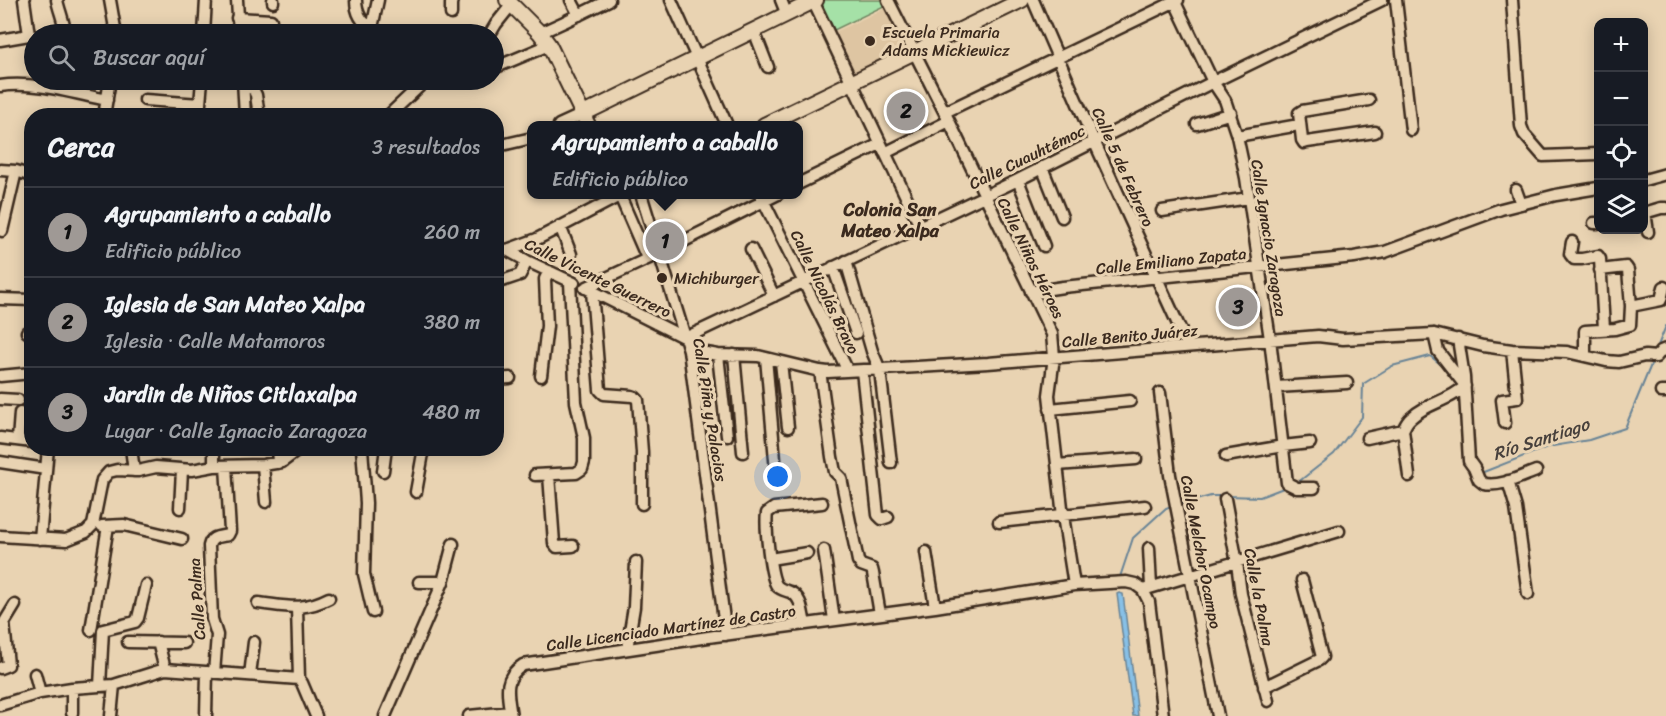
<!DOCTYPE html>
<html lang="es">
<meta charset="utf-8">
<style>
:root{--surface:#171b24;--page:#242831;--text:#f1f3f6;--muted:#9ea1a6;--line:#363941;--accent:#9f9995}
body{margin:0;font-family:Sriracha,sans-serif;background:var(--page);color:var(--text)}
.controls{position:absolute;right:18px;top:18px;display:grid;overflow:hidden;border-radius:12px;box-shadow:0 3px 15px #0003}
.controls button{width:54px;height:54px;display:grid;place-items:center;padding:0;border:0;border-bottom:2px solid var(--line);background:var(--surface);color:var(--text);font:30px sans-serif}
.you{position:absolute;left:778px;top:477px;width:21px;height:21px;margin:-15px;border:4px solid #fff;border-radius:50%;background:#1a73e8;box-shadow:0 0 0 9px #1a73e833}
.badge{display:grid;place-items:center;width:39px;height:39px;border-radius:50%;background:var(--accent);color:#111;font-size:20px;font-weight:700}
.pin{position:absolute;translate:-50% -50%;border:3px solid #fff;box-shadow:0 2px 6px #0006}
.popup{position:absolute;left:527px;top:121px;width:276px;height:78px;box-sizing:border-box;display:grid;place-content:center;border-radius:12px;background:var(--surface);filter:drop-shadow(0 2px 4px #0005);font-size:20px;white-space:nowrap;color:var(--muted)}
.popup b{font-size:22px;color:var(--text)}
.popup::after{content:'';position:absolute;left:50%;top:100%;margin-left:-12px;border:12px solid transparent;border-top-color:var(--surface)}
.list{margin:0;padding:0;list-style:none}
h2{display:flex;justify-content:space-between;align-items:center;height:78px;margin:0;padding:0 24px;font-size:26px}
h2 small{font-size:20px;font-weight:400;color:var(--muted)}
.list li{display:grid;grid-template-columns:39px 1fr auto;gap:18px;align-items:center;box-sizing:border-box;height:90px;padding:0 24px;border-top:2px solid var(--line)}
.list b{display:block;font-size:22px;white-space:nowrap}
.list p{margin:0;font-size:20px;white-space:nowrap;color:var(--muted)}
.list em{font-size:20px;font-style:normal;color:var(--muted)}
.icon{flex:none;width:33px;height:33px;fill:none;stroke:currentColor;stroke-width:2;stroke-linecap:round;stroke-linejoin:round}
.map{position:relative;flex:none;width:1666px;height:716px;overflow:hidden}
.search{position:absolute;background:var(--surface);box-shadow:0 3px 15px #0003;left:24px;top:24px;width:480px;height:66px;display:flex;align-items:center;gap:15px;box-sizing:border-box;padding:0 21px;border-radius:33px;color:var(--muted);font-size:22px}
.panel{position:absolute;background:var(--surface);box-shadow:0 3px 15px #0003;left:24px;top:108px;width:480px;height:348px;border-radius:24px}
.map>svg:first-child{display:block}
</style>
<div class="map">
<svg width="1666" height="716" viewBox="0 0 1666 716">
<rect width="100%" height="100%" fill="#e9d3b2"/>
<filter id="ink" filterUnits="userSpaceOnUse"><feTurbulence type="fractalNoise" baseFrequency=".0167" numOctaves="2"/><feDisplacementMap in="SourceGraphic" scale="12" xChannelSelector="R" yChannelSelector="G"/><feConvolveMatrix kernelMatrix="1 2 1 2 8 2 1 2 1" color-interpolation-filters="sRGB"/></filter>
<g filter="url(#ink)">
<path fill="#dec5a2" d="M890,6L909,48L851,76L831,34Z"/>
<path fill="#a5e1a7" stroke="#708662" stroke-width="1.5" d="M824,0H886L888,4L830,32L816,4Z"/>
<path fill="#88c0e6" stroke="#698496" stroke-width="1.5" d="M1119,593L1123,594L1138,716H1133L1117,594Z"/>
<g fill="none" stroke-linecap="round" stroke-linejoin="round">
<path stroke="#698496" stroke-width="2" d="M1657,348L1666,326
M1481,473L1547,447L1589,440L1625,428L1653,360
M1297,483L1334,454L1362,417L1363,384L1392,366L1430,356L1443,366
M1228,496L1260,497L1286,487
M1181,504L1211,496H1222
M1119,580L1133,538L1166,508L1172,506"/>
<defs>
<path id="minor" d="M24,0L29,35
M57,0C59,11 65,23 65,34
M110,0L116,34
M237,0L239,34
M356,0C356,12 361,22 372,28
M571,0L579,15
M671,0L727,125
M781,0L787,15
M888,0L949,121L1052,334L1054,357L1049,395L1063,516L1074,585
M1033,0L1094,141L1188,346
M1174,0L1213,82L1225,100L1237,136L1246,178L1270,339L1287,483L1297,488H1314
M1396,0L1411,130
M1512,0L1521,126L1524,134L1543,156L1598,154
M813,1L920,226
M273,2V0
M451,14V4L452,0
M237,18L271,20
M754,31L768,67
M540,33L564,22L609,0
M204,34L206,0
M375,34L372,28L378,0
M490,34L496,24L512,4
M0,40L29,35L34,36
M494,68L549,45
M243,80L245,116
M0,86C35,81 72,93 107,100
M243,86L253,89L256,95L259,116
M145,100L200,104
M1369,100L1302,111L1299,113L1302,140L1304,143L1307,142L1375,132
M945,112L1178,0
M104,116L110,80
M199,116L202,80
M388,116L426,80
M1197,124L1231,113
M559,125L583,114
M1237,136L1299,125
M502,145L532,138
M885,153L949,121
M1042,167L1062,217
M0,170L16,171L32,176
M1018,180L1044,246
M1644,180L1666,174
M798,184L880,144
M1516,190L1521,204
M641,194L689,350L726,635
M760,194L848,371
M620,196L647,258
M1162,211L1249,198
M1645,212L1648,232
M1644,213L1661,208H1666
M1594,223H1598
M560,226L571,254
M2,231L16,171
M1572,242L1570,254L1574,259H1582L1598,256L1600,259L1604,329
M496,249L507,250L527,261L574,283
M751,249L774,296
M507,250L537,239L623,194
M846,261L872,351L880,370L891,463
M833,267L856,333
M496,283L520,275L527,261
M585,288L658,254L778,194
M588,289L685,338
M592,291L600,390L604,394L632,396L635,397L638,400L642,452V504
M1031,292L1063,287L1354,257L1385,252L1501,209L1556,195L1598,188
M0,299L32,300
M1631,306L1661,300L1664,287
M27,332L32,330
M1434,334L1438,351L1463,383
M685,338L1018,180L1213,82L1382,0
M1458,339L1464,377L1469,461L1474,468L1479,480L1484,484C1501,487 1520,477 1536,471
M689,350L718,355L758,356L820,371L828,372L988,363L1318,336L1343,339L1434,334L1483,346L1512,350L1567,352L1606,361L1619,362L1645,356L1656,357L1661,351L1666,349
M718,355L727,436
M734,355L743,452
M1585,355V331L1615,329L1630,325L1631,306L1628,270L1626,267L1600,270
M766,358L776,471
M781,362L788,427
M820,371L832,457L835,472L841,478L858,561L861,565L872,569L873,573L880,614
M862,371L878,515L882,519L888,517
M0,376L32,373
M541,376L547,326L545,279L549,271
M496,379L510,378
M1276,387L1347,383
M1661,392H1666
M1160,393L1170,475L1218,716
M0,399L18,400
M1050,409L1130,401
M1505,423L1502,400L1517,398L1512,350
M1403,430L1409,476
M0,438L32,442
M1367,438L1403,430C1405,426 1407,421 1411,418C1426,403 1450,401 1465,386
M18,440L20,413
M131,448L134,471
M277,448L278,463
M362,448L366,503L364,574L373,612
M1226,456L1283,446L1310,443
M0,462L46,469
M263,465L266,502
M1057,465L1136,459
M214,466V448
M383,471L386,448
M535,475L576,473L582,469L584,462V438L576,402L570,282
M549,475L554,543L557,547L573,546
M1508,481L1516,508L1528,594
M416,492L424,448
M1225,499L1237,563L1241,594L1268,701
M180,508L182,470
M999,522L1145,506
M102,526L124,525L182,539
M0,536L66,540L86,532L93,525L102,480L109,472L117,470L138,471L156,467L192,470L214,466L263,465L282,462L301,448
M40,539L48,448
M1149,548L1151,587
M824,550L834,620
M926,552L935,607
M770,559L807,553
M419,582H443
M1143,590L1339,531
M258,603C286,606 302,612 329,598
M297,608L299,679
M805,624C802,612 802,597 790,592C785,590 781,590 777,586C770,577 765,525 767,513L774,508L822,503
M91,630L108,526
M128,642L184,643
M158,642L165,669
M627,649L634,607L636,562
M0,668L8,665L4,623L15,605
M214,673L217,635L212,619L209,546C211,536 219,537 228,535L230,531L226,466
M35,674L40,693
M250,675L254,642
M100,686L103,630L135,622L138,618L146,585
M1264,687L1319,660L1322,657L1302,580
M0,705L40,693L72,688L114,685L165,669L299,679L302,683L316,716
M72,713V688
M111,716L114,685
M206,716L207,672
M385,716L443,582L453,544
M469,716L510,712
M511,716C508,695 502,678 523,665L715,636L935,607L1074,585L1126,582L1135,584L1143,590L1149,602L1163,716"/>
<path id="major" d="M507,0L540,33L549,45L588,125
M583,114L816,0
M764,125L1022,0"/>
</defs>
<use href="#minor" stroke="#3b2a1e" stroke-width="15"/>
<use href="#major" stroke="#3b2a1e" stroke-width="18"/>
<use href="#minor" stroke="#e9d3b2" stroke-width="10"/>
<use href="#major" stroke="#e9d3b2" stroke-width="14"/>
</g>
</g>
<g fill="#3b2a1e" stroke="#e9d3b2" stroke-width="2">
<circle cx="870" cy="41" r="6"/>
<circle cx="662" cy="278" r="6"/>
</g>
<g text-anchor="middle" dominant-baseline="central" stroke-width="6" stroke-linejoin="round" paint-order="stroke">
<g font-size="16" fill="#3b2a1e" stroke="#e9d3b2" text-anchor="start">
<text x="882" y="32">Escuela Primaria<tspan x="882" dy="18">Adams Mickiewicz</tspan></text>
<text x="674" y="278">Michiburger</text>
</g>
<g font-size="16" fill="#3b2a1e" stroke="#e9d3b2">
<text transform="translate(1027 157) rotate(-26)">Calle Cuauhtémoc</text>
<text transform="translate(1123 167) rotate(66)">Calle 5 de Febrero</text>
<text transform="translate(1269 238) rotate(81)">Calle Ignacio Zaragoza</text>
<text transform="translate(1031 258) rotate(64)">Calle Niños Héroes</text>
<text transform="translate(1171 261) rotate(-6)">Calle Emiliano Zapata</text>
<text transform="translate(598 278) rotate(26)">Calle Vicente Guerrero</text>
<text transform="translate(825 292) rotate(64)">Calle Nicolás Bravo</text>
<text transform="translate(1130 336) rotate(-5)">Calle Benito Juárez</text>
<text transform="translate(710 410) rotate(81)">Calle Piña y Palacios</text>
<text transform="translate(1201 552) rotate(79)">Calle Melchor Ocampo</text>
<text transform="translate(1259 597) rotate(79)">Calle la Palma</text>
<text transform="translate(197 599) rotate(-94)">Calle Palma</text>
<text transform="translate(671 628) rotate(-8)">Calle Licenciado Martínez de Castro</text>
</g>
<g font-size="18" font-weight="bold" fill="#3b2a1e" stroke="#e9d3b2">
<text x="890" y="210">Colonia San<tspan x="890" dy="21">Mateo Xalpa</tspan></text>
</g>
<g font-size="18" font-style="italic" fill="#47403c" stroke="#e9d3b2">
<text transform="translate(1541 439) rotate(-18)">Río Santiago</text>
</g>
</g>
</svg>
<div class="controls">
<button>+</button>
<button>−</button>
<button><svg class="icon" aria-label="locate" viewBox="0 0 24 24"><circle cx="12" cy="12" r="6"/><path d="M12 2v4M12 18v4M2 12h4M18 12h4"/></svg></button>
<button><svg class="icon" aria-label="layers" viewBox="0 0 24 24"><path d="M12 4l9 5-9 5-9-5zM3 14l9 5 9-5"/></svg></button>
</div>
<div class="you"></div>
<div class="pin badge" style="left:665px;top:241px">1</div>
<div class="popup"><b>Agrupamiento a caballo</b>Edificio público</div>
<div class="pin badge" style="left:906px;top:111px">2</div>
<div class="pin badge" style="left:1238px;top:307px">3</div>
<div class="search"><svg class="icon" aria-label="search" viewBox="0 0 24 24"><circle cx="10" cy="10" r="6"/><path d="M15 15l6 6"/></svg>Buscar aquí</div>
<section class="panel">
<h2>Cerca<small>3 resultados</small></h2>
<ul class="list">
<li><span class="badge">1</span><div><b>Agrupamiento a caballo</b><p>Edificio público</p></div><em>260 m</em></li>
<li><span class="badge">2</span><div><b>Iglesia de San Mateo Xalpa</b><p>Iglesia · Calle Matamoros</p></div><em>380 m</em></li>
<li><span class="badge">3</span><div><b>Jardin de Niños Citlaxalpa</b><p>Lugar · Calle Ignacio Zaragoza</p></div><em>480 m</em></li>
</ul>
</section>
</div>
